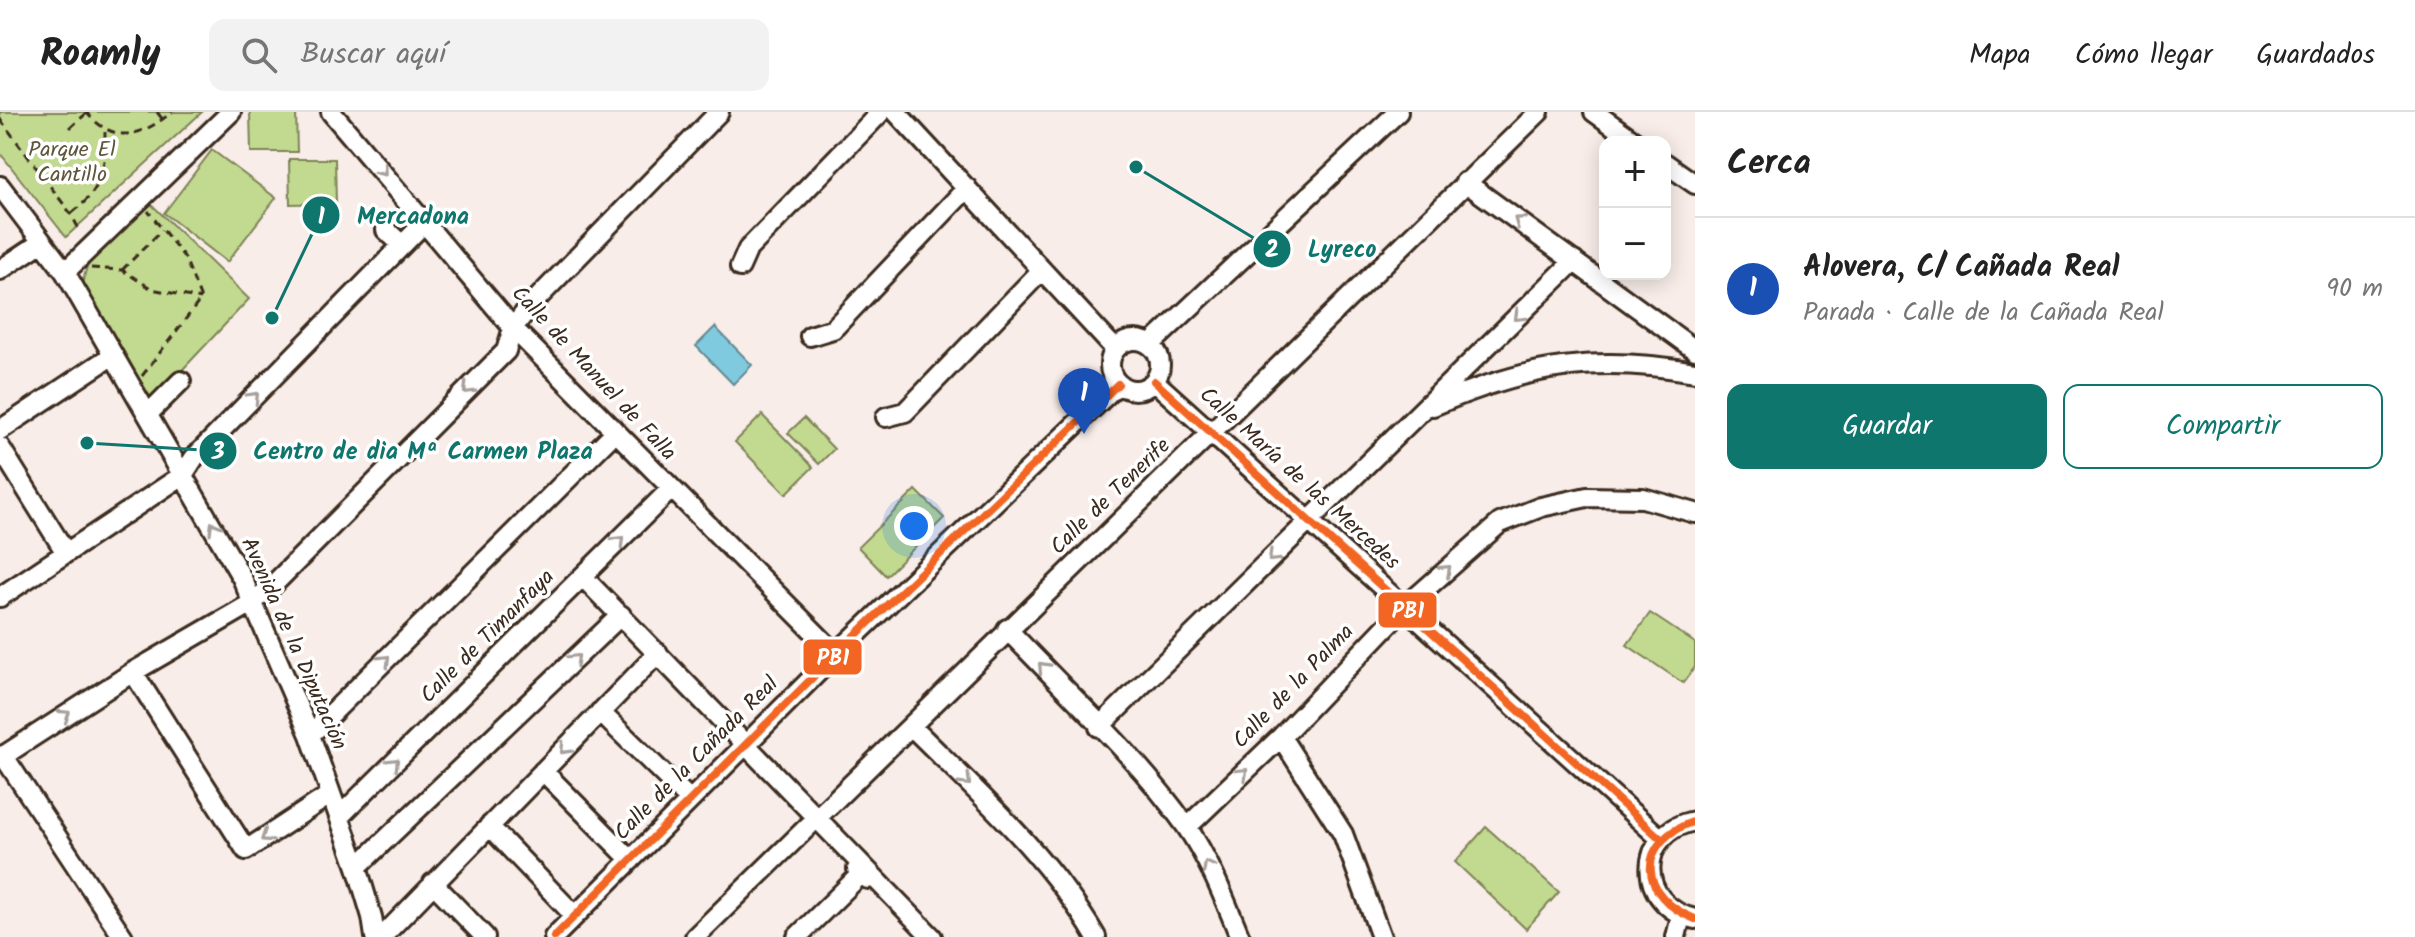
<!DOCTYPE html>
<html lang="es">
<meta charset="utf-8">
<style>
:root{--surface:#fff;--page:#f2f2f2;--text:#222;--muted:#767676;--line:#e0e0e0;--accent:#0f766e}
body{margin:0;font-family:Kalam,sans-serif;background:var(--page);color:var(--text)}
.controls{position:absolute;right:24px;top:24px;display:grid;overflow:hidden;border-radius:16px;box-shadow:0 4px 20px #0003}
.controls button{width:72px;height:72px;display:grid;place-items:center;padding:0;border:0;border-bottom:2px solid var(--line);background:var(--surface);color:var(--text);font:40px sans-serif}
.you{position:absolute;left:914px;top:414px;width:28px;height:28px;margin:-20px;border:6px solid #fff;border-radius:50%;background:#1a73e8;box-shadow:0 0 0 12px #1a73e833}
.badge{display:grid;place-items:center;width:52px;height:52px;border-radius:50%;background:var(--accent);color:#fff;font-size:26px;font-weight:700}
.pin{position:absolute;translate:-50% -66px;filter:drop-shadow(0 2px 4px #0008)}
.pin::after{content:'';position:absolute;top:42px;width:28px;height:24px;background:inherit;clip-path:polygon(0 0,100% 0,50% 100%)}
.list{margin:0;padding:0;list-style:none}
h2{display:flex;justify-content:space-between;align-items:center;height:104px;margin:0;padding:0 32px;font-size:34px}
h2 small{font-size:26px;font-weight:400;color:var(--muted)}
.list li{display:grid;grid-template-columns:52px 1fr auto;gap:24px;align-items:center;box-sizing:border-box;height:144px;padding:0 32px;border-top:2px solid var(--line)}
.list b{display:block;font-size:30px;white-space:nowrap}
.list p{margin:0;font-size:26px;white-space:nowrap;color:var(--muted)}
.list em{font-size:26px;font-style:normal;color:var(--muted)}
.actions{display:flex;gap:16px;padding:24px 32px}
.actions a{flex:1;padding:18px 0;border:2px solid var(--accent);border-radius:16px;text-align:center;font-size:28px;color:var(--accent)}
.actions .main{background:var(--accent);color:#fff}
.icon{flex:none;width:44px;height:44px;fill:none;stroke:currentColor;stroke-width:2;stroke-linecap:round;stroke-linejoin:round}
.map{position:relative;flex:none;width:1695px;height:825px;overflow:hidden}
header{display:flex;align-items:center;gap:48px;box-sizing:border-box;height:112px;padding:0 40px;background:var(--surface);border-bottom:2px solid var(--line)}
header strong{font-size:38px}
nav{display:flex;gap:44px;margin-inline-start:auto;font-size:28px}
.search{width:560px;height:72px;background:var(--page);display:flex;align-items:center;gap:20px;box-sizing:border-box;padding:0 28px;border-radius:16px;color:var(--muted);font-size:30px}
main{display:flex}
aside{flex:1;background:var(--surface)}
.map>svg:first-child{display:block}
</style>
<header>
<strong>Roamly</strong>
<div class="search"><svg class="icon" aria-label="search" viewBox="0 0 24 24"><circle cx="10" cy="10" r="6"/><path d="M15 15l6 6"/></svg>Buscar aquí</div>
<nav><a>Mapa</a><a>Cómo llegar</a><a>Guardados</a></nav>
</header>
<main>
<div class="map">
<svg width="1695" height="825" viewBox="0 0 1695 825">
<rect width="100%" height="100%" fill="#f8ede9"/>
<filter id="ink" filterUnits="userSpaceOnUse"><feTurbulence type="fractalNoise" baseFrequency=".0125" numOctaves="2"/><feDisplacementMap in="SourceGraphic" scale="16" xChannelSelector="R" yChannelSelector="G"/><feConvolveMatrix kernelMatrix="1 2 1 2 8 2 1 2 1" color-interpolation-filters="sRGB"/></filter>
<g filter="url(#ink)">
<path fill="#c2da90" stroke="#7e8257" stroke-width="2" d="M0,0H202L66,125L0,41Z
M250,0H296L297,40H251Z
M212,38L276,86L227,150L164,101Z
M289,47H335L336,91L290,92Z
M150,91L249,187L152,290C134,261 96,210 86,181C81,169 85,156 93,146Z
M762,303L813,355L786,382L735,330Z
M804,306L834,337L819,352L788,321Z
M916,378L944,406L886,464L858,435Z
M1650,501L1695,531V555L1683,571L1627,533Z
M1486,715L1559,780L1526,817L1455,750Z"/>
<path fill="#80cae0" stroke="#648a92" stroke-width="2" d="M715,215L752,253L733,272L696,234Z"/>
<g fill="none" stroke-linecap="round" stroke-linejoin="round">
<defs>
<path id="minor" d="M331,0L513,216L836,542
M896,0L1115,237
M1594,0L1636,30
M1665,51L1695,72
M1465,70L1695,238
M0,74L65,160L242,466L310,623L357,755L372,805L375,825
M386,118L402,133
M740,155L748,137L881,0
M0,158L42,130
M65,160L231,0
M810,224L833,217L967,76
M1110 253a25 25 0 1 1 50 0a25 25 0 1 1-50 0Z
M1151,232L1398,0
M1154,269L1661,727
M1433,294C1526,254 1594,242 1695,260
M148,302L181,269
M886,305L905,300L1042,158
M0,318L113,243
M0,335L66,441
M583,465L932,825
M0,485L183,363L194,346L425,110
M1007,517C1067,581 1135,642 1186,714C1209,747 1225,788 1240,825
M133,560L246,738L331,682
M600,600L690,688
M911,614C977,680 1048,743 1096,825
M1099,615L1574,149
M310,623L614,321
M1281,625L1343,722L1381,825
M3,643L123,825
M0,646L133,560L252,491L272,474L506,239L513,216L529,195L719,0
M543,659L631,748
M339,705L670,378
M1695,709C1635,719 1636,794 1695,807
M489,714L575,804
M1187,715L1281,625L1405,495L1500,411L1541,395L1587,385L1643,386L1695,401
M357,755L621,503
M433,771L485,825
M382,825L658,541
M554,825L836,542L1118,272
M695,825L1539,0
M797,825L860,763L857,757L868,767
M1676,825L1681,804"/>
</defs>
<use href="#minor" stroke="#3b2a1e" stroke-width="24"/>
<path stroke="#3b2a1e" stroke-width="3" stroke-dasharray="8 6" stroke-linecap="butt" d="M86,0C115,34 142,24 172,0
M157,0L163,8
M0,7L71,102L81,121
M70,16L88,0
M72,101C105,75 105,56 105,17
M91,156L122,158L152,177L201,187
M122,158L162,118
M142,264L201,187L185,146L148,99"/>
<use href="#minor" stroke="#fff" stroke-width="18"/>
<defs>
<path id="bus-1" d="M1154,269L1661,727
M1695,709C1634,729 1638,785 1695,807
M554,825L836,542L1118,272"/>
</defs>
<use href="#bus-1" stroke="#fff" stroke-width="14"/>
<use href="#bus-1" stroke="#f26522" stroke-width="8"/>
</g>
<defs><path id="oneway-chevron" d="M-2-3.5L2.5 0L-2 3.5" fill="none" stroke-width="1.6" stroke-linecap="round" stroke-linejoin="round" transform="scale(2)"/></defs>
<g stroke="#a79f9a">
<use href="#oneway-chevron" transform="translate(382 59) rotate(50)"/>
<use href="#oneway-chevron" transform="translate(1519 109) rotate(-144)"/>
<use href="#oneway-chevron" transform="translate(1519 204) rotate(136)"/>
<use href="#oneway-chevron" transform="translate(468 277) rotate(135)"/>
<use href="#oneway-chevron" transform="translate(254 285) rotate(-46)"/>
<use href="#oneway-chevron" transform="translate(214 415) rotate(-120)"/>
<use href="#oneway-chevron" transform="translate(619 429) rotate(-45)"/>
<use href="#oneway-chevron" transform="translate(1273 445) rotate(136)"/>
<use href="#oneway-chevron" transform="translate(1446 458) rotate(-42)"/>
<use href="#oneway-chevron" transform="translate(575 547) rotate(-44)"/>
<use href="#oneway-chevron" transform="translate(385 548) rotate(-45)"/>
<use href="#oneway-chevron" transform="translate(1043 555) rotate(-133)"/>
<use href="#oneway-chevron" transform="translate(65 603) rotate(-33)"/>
<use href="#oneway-chevron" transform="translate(565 637) rotate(134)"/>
<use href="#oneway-chevron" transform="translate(394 651) rotate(-45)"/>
<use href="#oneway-chevron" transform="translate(1243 661) rotate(-44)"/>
<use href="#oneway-chevron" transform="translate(966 669) rotate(45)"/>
<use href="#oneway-chevron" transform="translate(266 725) rotate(146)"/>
<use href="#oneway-chevron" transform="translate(1208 754) rotate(-118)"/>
</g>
</g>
<g text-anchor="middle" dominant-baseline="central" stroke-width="7" stroke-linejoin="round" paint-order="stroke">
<g font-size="22" fill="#5d563a" stroke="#fff">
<text x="72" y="38">Parque El<tspan x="72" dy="25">Cantillo</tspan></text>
</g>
<g font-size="22" fill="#3b2a1e" stroke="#fff">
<text transform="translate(593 262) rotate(47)">Calle de Manuel de Falla</text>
<text transform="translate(1299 367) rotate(42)">Calle María de las Mercedes</text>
<text transform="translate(1111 385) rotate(-44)">Calle de Tenerife</text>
<text transform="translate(488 525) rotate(-45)">Calle de Timanfaya</text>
<text transform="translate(293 532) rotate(66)">Avenida de la Diputación</text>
<text transform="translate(1294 575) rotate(-46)">Calle de la Palma</text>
<text transform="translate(697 647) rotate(-45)">Calle de la Cañada Real</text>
</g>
</g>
<path fill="none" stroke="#0f766e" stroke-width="3" d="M272 206L321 103M1136 55L1272 137M87 331L218 339"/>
<g fill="#0f766e" stroke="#fff" stroke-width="3">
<circle cx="272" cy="206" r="8"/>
<circle cx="1136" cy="55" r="8"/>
<circle cx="87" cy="331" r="8"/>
<circle cx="321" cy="103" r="20"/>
<circle cx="1272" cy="137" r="20"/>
<circle cx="218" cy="339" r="20"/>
</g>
<g font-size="24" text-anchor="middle" font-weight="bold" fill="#fff">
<text x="321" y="112">1</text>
<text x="1272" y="145">2</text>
<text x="218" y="347">3</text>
</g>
<g font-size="24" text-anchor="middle" font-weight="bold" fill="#0f766e" stroke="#fff" stroke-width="7" stroke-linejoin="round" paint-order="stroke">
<text x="413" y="112">Mercadona</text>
<text x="1342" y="145">Lyreco</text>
<text x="423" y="347">Centro de dia Mª Carmen Plaza</text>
</g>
<g stroke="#fff" stroke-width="3">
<rect x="1377" y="479" width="61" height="38" rx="8" fill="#f26522"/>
<rect x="802" y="526" width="61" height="38" rx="8" fill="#f26522"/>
</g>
<g font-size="22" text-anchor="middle" font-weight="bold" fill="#fff">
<text x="1408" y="506">PB1</text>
<text x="833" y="553">PB1</text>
</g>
</svg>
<div class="controls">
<button>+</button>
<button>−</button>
</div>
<div class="you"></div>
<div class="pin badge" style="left:1084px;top:322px;background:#1a4fb4">1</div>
</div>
<aside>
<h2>Cerca<small></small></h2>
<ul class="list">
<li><span class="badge" style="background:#1a4fb4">1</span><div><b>Alovera, C/ Cañada Real</b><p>Parada · Calle de la Cañada Real</p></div><em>90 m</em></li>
</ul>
<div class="actions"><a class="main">Guardar</a><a>Compartir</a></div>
</aside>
</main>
